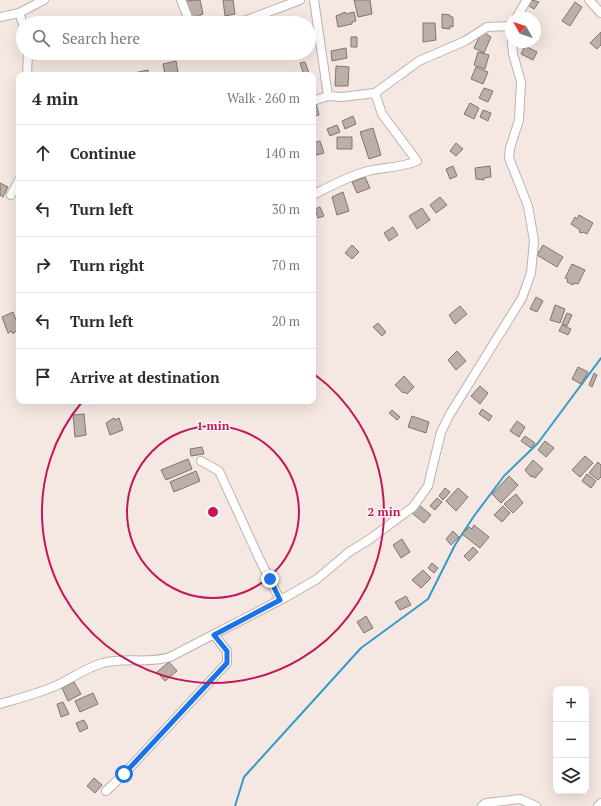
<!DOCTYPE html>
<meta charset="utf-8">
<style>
:root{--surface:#fff;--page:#f7f7f7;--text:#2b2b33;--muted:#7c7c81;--line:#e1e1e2}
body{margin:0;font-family:"PT Serif",serif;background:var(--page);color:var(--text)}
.controls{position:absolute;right:12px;bottom:12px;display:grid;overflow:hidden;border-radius:8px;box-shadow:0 4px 16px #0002}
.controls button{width:36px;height:36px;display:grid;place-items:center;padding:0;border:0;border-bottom:1px solid var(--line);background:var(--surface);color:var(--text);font:20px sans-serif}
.compass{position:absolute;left:505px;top:12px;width:36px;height:36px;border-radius:50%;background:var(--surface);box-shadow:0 4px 16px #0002;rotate:310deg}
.stop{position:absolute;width:12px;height:12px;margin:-9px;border:3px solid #1a73e8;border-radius:50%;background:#fff}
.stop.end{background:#1a73e8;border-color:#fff;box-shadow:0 1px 4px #0008}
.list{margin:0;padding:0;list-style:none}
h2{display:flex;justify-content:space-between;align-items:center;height:52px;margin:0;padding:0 16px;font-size:17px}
h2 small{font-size:13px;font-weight:400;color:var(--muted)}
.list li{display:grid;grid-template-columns:26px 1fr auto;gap:12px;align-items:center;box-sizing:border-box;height:56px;padding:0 16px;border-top:1px solid var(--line)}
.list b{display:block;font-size:15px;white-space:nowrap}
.list em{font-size:13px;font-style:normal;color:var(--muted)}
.icon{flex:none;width:22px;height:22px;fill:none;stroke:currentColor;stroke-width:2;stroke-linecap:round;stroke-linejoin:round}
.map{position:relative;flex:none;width:601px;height:806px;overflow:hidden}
.search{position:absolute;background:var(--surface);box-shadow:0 4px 16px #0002;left:16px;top:16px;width:300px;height:44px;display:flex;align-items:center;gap:10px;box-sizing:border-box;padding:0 14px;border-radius:22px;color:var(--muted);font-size:15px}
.panel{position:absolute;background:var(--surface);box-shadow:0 4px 16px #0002;left:16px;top:72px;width:300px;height:332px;border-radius:8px}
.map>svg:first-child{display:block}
</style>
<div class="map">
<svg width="601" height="806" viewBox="0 0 601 806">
<rect width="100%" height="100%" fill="#f5e7e1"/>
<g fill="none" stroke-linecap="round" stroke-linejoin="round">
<path stroke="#339ccc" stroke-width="2" d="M235,806L244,777L361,648L428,599L455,545L474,516L504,476L538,443L601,358"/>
</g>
<path fill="#bcafa9" stroke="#817570" d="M200,0L203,14L200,15V16L190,17L184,1Z
M223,0H233L235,14L225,16Z
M354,0H370L372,14L358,17Z
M532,0L539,2L534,9L529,6Z
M575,2L582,7L570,26L562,21Z
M345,12L346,14L354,12L356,21L352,22V24L338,27L336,16Z
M442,14L450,15V17H453V27L450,26V29L442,28Z
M423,23H435L436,40L423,42Z
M483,32L491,37L484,53L474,48L481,33Z
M601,32V45L597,49L590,43Z
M351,37H357V47H351Z
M525,46L537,52L533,60L521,54Z
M346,48L347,58L332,61L331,51Z
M478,52L489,55L485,69L474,65Z
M176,61L178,72L165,75L163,64Z
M305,62L309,73L304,75L300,63Z
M336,66L349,67L348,86H335Z
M476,67L488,72L483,84L471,79Z
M148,70V75H134V73Z
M484,88L493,91L488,102L479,98Z
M316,103L319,115L313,116V104Z
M470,103L479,108L474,119L464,114Z
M483,110L491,113L488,121L480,117Z
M353,116L356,124L345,129L342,121Z
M337,125L340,132L330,136L327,129Z
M373,128L381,155L369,159L360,132Z
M337,137H352V149H337Z
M320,141L324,153L313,156V143Z
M456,143L463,149L456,156L450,151Z
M453,166L457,176L450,179L446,169Z
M490,166L491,177L484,178V180L476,179L475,168Z
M365,177L370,188L357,193L352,182Z
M0,183L8,187L3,197L0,195Z
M343,192L349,211L337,215L332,197Z
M440,197L447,205L436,213L430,205Z
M320,207L324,216L318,218L315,209Z
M422,208L430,220L417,229L409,216Z
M579,215L593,223L587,234L583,232L582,233L579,232L580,230L571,224L575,217L577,219Z
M393,227L398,235L389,241L384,233Z
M352,245L359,252L352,259L345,253Z
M543,245L563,257L557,267L537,255Z
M572,264L585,270L578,284L574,283L573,285L567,282L568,279L565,278Z
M536,297L543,301L537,312L530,309Z
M555,305L565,309L560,323L550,320Z
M460,306L467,314L455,324L449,315Z
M13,312L19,328L13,334L12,331L8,333L2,317Z
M567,313L572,315L567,326L562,324Z
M378,323L386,332L382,336L373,327Z
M562,325L571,329L568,335L559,331Z
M457,351L466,361L456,370L448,360Z
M578,367L588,372L581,384L572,379Z
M594,373L597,375L592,387L589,385Z
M404,376L414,387L407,394L405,392L403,393L395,385Z
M480,386L488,393L480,404L471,396Z
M482,409L492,416L489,421L479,414Z
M392,410L400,417L397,420L389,413Z
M84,414L86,435L75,437L73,415Z
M412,416L429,422L426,433L408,427Z
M114,418L115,420L119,418L123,430L110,435L106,423Z
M517,421L525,427L519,437L510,431Z
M525,436L535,443L531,448L521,441Z
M545,441L554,448L546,457L538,450Z
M202,447L204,454L191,456L190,449Z
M585,456L593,463L580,477L572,470Z
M188,459L192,469L166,480L161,470Z
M533,460L543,469L535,478L532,476L531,477L525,470Z
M598,462L601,465V477L598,480L589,473Z
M196,471L200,481L174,492L170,482Z
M587,474L596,481L591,488L582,481Z
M509,476L518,485L501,503L492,494Z
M445,488L450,492L443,500L439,496Z
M458,488L468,497L456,511L446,501Z
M516,494L523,503L513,513L504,504Z
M437,498L442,502L435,510L430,506Z
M419,505L431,515L424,523L412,513Z
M503,506L510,513L502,522L494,515Z
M474,525L489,537L480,548L462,534L469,527L472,529Z
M453,531L459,537L451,545L446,539Z
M402,539L410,552L401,558L393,545Z
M473,547L478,552L469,561L464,556Z
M432,563L438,568L434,573L428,568Z
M423,570L431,578L421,588L412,580Z
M406,596L411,605L400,610L395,602Z
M366,616L373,628L364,633L357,622Z
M169,662L177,671L165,681L157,672Z
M74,682L81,694L68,701L62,688Z
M93,693L98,704L80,712L75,701Z
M63,702L69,714L61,717L57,704Z
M84,720L88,728L80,732L76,723Z
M94,778L102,785L95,793L87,786Z"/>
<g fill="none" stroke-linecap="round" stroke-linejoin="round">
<defs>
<path id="minor" d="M181,0L189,20L211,23
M314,0L328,96
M589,0L601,13
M19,13L23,24
M0,17L19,13L44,0
M516,18L527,0
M232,23L247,20L300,0
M27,75L28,53
M313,101L328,96L342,97L375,93L419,61L465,41L487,27L511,26
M11,195L19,180
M313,195C331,186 348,176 368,171C385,167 400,168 417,161L382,114L375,93
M201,461L219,471L260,560L280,600
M0,704C17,699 36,694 53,687C70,680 86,667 103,663C125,657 149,664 170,657L286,597L317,579L349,552L370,539L413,507L428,486L441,432L450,414L522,298L531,273L534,241L528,206L509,158L510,148L519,120L521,82L513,54L512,42
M106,791L124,774L227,663V651L214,635
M482,806L486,803L520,799L536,806
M598,806L601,803"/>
</defs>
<use href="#minor" stroke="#bfb2ac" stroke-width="10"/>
<use href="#minor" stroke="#fff" stroke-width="8"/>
</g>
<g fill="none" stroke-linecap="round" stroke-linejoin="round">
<path stroke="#1a73e8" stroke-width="5" d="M124,774L227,663V651L214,635L280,600L270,579"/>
</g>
<g fill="none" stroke="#c2185b" stroke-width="2">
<circle cx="213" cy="512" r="86"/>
<path d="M314 374A171 171 0 1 1 82 402"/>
</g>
<circle cx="213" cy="512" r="6" fill="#c2185b" stroke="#fef5f2" stroke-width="2"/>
<g font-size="12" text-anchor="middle" font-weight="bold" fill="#c2185b" stroke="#fef5f2" stroke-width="3" stroke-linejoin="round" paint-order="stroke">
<text x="213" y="430">1 min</text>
<text x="384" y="516">2 min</text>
</g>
</svg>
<div class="controls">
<button>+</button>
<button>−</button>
<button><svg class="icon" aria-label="layers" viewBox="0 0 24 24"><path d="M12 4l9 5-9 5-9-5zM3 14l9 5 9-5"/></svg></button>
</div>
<svg class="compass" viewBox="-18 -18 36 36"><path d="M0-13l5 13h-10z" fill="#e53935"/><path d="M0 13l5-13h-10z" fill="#7c7c81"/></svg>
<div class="stop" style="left:124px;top:774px"></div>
<div class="stop end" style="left:270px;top:579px"></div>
<div class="search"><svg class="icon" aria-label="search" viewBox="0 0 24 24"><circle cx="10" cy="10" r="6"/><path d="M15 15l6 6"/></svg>Search here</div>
<section class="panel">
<h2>4 min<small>Walk · 260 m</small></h2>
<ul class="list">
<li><svg class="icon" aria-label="ahead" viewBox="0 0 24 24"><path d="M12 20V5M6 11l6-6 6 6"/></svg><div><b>Continue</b></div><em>140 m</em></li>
<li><svg class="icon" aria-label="left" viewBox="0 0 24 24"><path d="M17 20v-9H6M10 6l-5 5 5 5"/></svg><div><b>Turn left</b></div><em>30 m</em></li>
<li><svg class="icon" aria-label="right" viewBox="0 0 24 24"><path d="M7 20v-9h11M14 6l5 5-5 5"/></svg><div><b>Turn right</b></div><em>70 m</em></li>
<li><svg class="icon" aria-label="left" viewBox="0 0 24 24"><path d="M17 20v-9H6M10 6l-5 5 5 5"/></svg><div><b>Turn left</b></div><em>20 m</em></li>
<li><svg class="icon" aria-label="arrive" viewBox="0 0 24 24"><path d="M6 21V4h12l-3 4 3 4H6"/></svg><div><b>Arrive at destination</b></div></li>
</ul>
</section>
</div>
